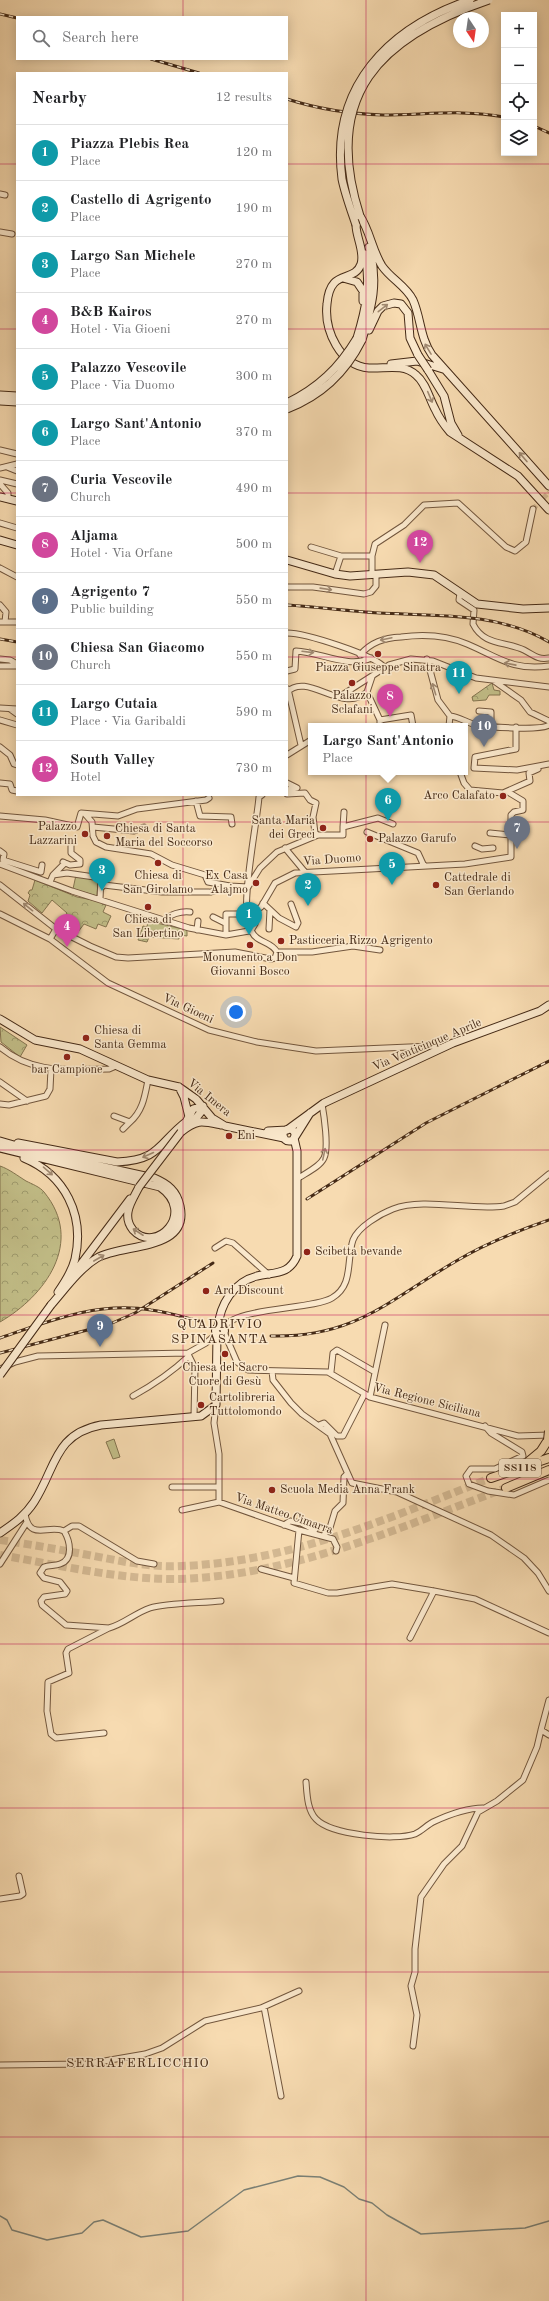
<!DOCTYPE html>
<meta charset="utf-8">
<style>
:root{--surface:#fff;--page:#f6f6f6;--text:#202124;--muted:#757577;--line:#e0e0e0;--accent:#2563eb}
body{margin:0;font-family:"Old Standard TT",serif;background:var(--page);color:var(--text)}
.controls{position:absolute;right:12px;top:12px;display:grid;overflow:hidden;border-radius:0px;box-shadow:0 2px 10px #0003}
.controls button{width:36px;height:36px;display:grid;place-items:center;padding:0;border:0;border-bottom:1px solid var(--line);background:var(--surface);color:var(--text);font:20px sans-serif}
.compass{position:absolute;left:453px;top:12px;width:36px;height:36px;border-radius:50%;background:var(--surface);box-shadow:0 2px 10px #0003;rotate:167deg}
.you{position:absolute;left:236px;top:1012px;width:14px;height:14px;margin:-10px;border:3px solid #fff;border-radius:50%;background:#1a73e8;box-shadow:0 0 0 6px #1a73e833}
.badge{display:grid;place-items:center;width:26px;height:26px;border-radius:50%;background:var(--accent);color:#fff;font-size:13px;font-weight:700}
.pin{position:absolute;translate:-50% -33px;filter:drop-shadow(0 1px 2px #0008)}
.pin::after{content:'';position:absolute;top:21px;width:14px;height:12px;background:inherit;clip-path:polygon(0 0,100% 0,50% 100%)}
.popup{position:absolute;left:308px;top:723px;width:160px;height:52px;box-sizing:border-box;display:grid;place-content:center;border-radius:0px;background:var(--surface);filter:drop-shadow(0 1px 3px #0005);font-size:13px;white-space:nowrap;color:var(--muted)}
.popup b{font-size:15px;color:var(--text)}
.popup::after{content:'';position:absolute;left:50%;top:100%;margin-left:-8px;border:8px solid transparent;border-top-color:var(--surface)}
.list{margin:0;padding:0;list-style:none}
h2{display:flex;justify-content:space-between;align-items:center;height:52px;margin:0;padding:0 16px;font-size:17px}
h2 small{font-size:13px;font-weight:400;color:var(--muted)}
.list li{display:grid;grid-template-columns:26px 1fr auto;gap:12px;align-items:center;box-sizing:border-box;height:56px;padding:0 16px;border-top:1px solid var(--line)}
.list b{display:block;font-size:15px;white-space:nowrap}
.list p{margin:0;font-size:13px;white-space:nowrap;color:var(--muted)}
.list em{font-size:13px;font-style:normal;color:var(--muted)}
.icon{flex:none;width:22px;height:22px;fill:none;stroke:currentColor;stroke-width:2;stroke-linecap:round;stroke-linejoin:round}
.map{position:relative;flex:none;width:549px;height:2301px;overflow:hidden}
.search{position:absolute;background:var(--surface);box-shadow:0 2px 10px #0003;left:16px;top:16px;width:272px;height:44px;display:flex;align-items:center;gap:10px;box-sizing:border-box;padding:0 14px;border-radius:0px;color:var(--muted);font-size:15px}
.panel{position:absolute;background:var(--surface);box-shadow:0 2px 10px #0003;left:16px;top:72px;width:272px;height:724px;border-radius:0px}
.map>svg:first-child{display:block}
</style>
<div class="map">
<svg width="549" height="2301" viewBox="0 0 549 2301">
<defs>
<pattern id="forest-crowns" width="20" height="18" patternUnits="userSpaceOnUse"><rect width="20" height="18" fill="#c2be88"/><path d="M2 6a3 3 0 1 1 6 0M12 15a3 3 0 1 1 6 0" fill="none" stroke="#9f9b6e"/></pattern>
</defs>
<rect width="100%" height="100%" fill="#f7dbb1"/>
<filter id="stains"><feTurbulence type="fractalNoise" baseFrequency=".005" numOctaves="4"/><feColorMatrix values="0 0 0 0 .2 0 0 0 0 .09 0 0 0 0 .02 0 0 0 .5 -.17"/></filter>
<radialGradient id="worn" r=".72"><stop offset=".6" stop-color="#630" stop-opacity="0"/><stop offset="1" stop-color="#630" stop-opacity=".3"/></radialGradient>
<path fill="url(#forest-crowns)" stroke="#84744f" d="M492,683L494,690L500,691V695H489L486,700L473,701L472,697Z
M35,880L77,897L103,902L102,904L106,905L103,912L111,916L106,927L98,924L96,929L84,924L75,936L69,933L74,922L68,917L64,924L62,922L67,913L52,900L42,913L28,901L30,895L28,893L30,890H32Z
M148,921L187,930V936L180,935L179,939L149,937L147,942L138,940L143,926L147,927Z
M0,1027L27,1045L20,1057L1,1042Z
M0,1166C9,1169 18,1176 26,1181C32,1184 40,1187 44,1192C85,1242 45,1296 0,1322Z"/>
<path fill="#c2be88" stroke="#84744f" d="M76,875L98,881L97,896L73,889Z
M114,1439L120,1457L113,1459L106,1442Z"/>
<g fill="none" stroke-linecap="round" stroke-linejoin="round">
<path stroke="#7b8075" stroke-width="1.5" d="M0,2216L7,2220L12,2230L47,2240L82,2233L94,2222L103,2220L141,2237L188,2231L244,2190L298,2176L320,2177L344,2187L359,2199L372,2203L387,2215L421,2234L525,2228L549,2221"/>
<path stroke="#d3b892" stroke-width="5" stroke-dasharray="5 2.5" stroke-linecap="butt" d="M533,509L549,492"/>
<path stroke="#d3b892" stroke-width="8" stroke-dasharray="8 4" stroke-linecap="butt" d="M0,1540C28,1544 56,1549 83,1554C116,1560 149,1568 182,1566C291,1562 391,1517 491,1478
M0,1555C59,1565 120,1580 180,1579C294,1575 401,1527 506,1488"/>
<defs>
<path id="street" d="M0,194L5,195
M0,232L12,234
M0,450L17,454
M7,467L17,471
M0,468L17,464
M0,480L17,484
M0,484L8,493V499
M0,523L17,528
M311,547L341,556H372
M0,568L17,577
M335,574L341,556
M372,575V556L375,544L404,525L424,505L458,503L506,547L515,551L526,542L533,509
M287,587H313L364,594L371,592L376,586V575
M460,593L459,600L474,610L473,624C484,646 505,641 524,650C534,655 537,660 549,658
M0,605L6,612L5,622
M0,622H17
M287,633C305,633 375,655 385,668
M360,655C371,642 384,638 401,637C423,634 446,635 467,644C498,657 512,671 549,666
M0,659L10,660L17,664
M427,659L438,700L450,716
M0,666H17
M287,671L295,669L296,651C320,652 349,669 371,658
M494,681L521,700L530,712L549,721
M288,689L301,745
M287,692C308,671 342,715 367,692L372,677
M367,692L380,720L411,715L413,726
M339,697L389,665L411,659L433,661L476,678L549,687
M0,708L17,709
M10,709L17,714
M479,711L491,712V726
M450,716C460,717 467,723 477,725C489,727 541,731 549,725
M0,720L17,725
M380,720V726
M449,726L450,716
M516,727V749L475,757L474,768L517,770L549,764
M0,747L10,755L14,764L17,765
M287,755L311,740
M460,772L464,783L470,790L503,793L530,781L529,773L538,769
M0,783L10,784L12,790L17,791
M287,783L297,788L287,790
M287,794L305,793L310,800L316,803L313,817L315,833L318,835
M196,801L200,816L231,817L232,824
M85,814L92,822L93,836L96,842L106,847L151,854L172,865L205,875L208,882L230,886L248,887
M0,816L45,820L77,827L81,813L118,816L137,809L206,800L209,798
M93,827L134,831L144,827
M343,827L344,812
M367,832L418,853L424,866
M490,833L511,835
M475,846L482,849L493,848
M285,848L305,872
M0,851L4,854L3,860L41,872L42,865
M63,862L70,865L80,864V860L71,853V841
M0,864L72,891L189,928L226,935L249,931
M53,875L65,863
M50,882L53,875L67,873L101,878L100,899
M0,885L56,929L90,946L116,957L128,958L235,952L271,959L275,958L277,952
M248,887L260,868L277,852L318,835H343V827L378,818L393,824
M101,888L104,885L162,892H209
M211,892L230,886
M263,903L279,918L296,927L298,923L291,904
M0,914L50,939L108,983L209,1030L257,1042L316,1051L432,1046L439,1049
M213,917L225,923
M164,921C170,914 181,911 190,912
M250,929C239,911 257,823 259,797L262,795
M252,929L255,924L258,909L261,907L275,883L295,873L465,864L511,857V815L514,812L523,810V801L508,792
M269,929L270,910
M197,930L198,921
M252,932C257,943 271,941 277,952
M226,935V914H247
M50,939L56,929
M277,952H312L353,946L380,950
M0,1047C33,1075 70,1069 109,1069L116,1066
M0,1082L27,1101
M0,1104L9,1105L46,1096L50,1089L51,1069
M114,1116L130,1122C143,1111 145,1095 148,1080
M123,1129L130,1122
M297,1179C304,1174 320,1167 324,1158C329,1148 324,1115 322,1104
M215,1248L226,1241L233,1243L269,1275
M223,1329C232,1307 312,1310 332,1298C354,1285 346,1261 353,1240C358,1227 380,1214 393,1209C424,1197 471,1211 504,1206L515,1202L549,1174
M224,1332L237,1362L248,1370L328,1372L370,1397L518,1436L549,1435
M189,1356L195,1368L194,1417
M0,1369L15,1362L38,1356L188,1353L206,1343L216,1334
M272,1371L273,1380L291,1403L302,1414L330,1434L352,1483L397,1492L491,1535L524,1558L538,1573L549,1591
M331,1372L333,1353L337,1350L375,1372
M133,1396C153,1385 172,1372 189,1356L188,1353
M370,1397L385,1325
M216,1405L214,1423L219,1454V1502L299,1530L333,1539L337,1547L336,1551
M319,1425L324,1423L337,1436H343L364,1395
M485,1426L491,1433L522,1452L523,1456L495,1469H471L466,1476L469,1484L488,1491L514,1495L549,1480
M172,1487H218
M182,1510L219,1502
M25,1514C30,1542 48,1524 64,1531
M284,1525L290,1521L301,1523L315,1530
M299,1530L294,1583L328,1593H337L392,1584L434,1591L475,1599L549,1633
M64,1531C70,1541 74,1559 60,1564C55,1566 49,1565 44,1567L40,1573L44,1578L60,1582L67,1591L65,1594L44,1597L41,1601L42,1605L66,1625L109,1628L68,1649L66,1653L69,1673L48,1682L47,1711L51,1734L56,1738L104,1733
M64,1531L72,1526H79L137,1561L154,1564
M325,1533L329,1531L335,1511L343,1503L344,1477L347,1474
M0,1564L27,1522
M261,1569L294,1578
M109,1628C124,1624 135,1613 150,1608C166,1603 202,1603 221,1601
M410,1638L434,1591
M549,1700L541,1730L549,1735
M306,1782C307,1793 307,1810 316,1819C331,1835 395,1841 415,1834C422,1831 427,1825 433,1822C448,1815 467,1808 483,1808
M0,1899L20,1896L23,1894L19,1876
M264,2007L281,2096
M413,2046L417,2015L411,1986L415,1972V1949L421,1897L444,1864L462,1846L478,1812L497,1801L523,1780L537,1747L541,1730
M0,2065L87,2064L145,2054L162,2048L205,2021L261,2008L299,1991"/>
<path id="secondary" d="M360,216C370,231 372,250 382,266C391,279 406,286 413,300C421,318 420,338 432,355L549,486
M356,225C356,237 365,252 361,264C354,284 330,267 327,304C324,330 340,366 369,368C385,369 403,363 416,375C426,383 429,398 435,409C439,418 444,425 450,432L518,476L549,510
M343,278L357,282L363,291V301
M369,330L378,311L383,306L394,303L401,304L408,313L410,338L418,355
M357,338C366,309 371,284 365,254
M362,340C372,306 379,282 369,247
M391,364L417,361L443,369
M428,370L444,396L451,423L458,435
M0,395L17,396
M0,401L17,402
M0,497L17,501
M0,540L17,545
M287,560L335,574L350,576L408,572L434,575L477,604L523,609L549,608
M0,1019L35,1040L80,1049L148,1080L179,1087L196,1099L212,1118L225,1126L284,1138
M179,1087L184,1097L189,1117
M192,1123L201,1112L203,1106
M185,1124L193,1109L203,1106
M283 1135a6 6 0 1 1 12 0a6 6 0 1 1-12 0Z
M287,1130L324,1103L453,1043L540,1011L549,1005
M268,1131L287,1130
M181,1132C197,1119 202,1121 221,1125
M295,1137L310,1113
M0,1141L45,1154L154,1178C168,1184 177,1191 180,1206C190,1252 122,1243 97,1258C79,1269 65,1289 51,1305
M18,1143L117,1162C161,1160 158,1143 187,1121
M0,1148L160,1187C197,1213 156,1255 133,1230C129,1225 127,1218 128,1212C129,1204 135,1195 139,1187
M24,1158C65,1175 85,1215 75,1259C72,1271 65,1282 58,1292
M75,1272L130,1199
M215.5 1331a4.5 4.5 0 1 1 9 0a4.5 4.5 0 1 1-9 0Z
M218,1327C220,1305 233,1282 257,1276C275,1272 289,1275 297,1256V1151L294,1138
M0,1533C13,1524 25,1516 34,1502C56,1468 54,1434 101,1425L201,1416L216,1405L217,1334"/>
<path id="primary" d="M529,1461L541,1451L548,1440
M491,1478L549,1458
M506,1488L549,1470"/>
</defs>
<use href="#street" stroke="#72563d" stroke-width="7"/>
<use href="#secondary" stroke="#452a16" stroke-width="9"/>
<use href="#primary" stroke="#452a16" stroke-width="10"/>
<use href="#street" stroke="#fae8cc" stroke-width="5"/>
<use href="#secondary" stroke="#fae8cc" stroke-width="7"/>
<use href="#primary" stroke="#f7dbb1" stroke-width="8"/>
<defs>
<path id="rail" d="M0,14L17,18
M151,59L199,73
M287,99C318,109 350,114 383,115C424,115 463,109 504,117
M534,126L549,133
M287,605C318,607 348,611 379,613C436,616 498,612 549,642
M0,639L17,642
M307,1199L426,1123L549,1061
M271,1336C356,1338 390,1299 458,1260C487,1243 517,1231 549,1220
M0,1338C49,1321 98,1301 151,1310C167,1312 183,1317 199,1321
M0,1353L110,1324L135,1313L213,1263"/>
</defs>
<use href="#rail" stroke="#452a16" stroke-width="3"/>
<use href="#rail" stroke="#fae8cc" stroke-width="1.5" stroke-dasharray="4.5" stroke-linecap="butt"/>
<defs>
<path id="secondary-bridge" d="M360,216C321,95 380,37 489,0
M356,225C351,210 345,194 342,179C330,87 388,28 470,0
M418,355L428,370
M287,403C318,388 339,368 357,338
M287,409C321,396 346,372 362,340
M139,1187L181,1132
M0,1375L51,1305"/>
<path id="primary-bridge" d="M548,1440L549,1431"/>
</defs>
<use href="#secondary-bridge" stroke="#452a16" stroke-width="9" stroke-linecap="butt"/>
<use href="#primary-bridge" stroke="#452a16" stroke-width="10" stroke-linecap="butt"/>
<use href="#secondary-bridge" stroke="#fae8cc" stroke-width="7"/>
<use href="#primary-bridge" stroke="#f7dbb1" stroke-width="8"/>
</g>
<defs><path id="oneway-shaft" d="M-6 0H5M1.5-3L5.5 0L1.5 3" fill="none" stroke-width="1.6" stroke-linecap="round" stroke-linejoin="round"/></defs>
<g stroke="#a08971">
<use href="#oneway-shaft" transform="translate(383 308) rotate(-38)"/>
<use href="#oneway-shaft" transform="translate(428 349) rotate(-121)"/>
<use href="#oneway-shaft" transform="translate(430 397) rotate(67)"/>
<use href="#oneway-shaft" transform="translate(523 457) rotate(-131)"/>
<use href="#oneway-shaft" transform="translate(326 589) rotate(8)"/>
<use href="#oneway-shaft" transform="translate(386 639) rotate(168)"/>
<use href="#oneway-shaft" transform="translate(308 652) rotate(7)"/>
<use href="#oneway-shaft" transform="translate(510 664) rotate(-169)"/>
<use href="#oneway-shaft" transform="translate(434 689) rotate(-107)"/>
<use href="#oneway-shaft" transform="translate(28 907) rotate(-141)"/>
<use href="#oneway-shaft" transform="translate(324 1154) rotate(-78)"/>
<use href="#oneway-shaft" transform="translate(148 1155) rotate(156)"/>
<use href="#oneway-shaft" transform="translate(48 1171) rotate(41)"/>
<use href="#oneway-shaft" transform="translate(138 1232) rotate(-147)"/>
<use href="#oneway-shaft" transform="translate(99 1258) rotate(-30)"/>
</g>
<path fill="none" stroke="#c2185b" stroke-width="1" stroke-opacity="0.55" d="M183,0V17M366,0V2301M183,59V73M0,164H17M287,164H549M0,329H17M287,329H549M0,493H17M287,493H549M0,657H17M287,657H549M183,795V2301M0,822H549M0,986H549M0,1150H549M0,1315H549M0,1479H549M0,1644H549M0,1808H549M0,1972H549M0,2137H549"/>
<g fill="#8f2418" stroke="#fae8cc" stroke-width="1.5">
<circle cx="378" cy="654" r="4"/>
<circle cx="352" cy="683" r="4"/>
<circle cx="503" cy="796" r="4"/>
<circle cx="323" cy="828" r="4"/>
<circle cx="85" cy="834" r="4"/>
<circle cx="107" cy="836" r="4"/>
<circle cx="370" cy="839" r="4"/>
<circle cx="158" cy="863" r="4"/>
<circle cx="256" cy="883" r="4"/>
<circle cx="436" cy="885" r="4"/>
<circle cx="148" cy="907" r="4"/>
<circle cx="281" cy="941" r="4"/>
<circle cx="250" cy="945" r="4"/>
<circle cx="86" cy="1038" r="4"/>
<circle cx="67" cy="1057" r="4"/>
<circle cx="229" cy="1136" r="4"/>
<circle cx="307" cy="1252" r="4"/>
<circle cx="206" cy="1291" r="4"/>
<circle cx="225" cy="1354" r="4"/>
<circle cx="201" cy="1405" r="4"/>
<circle cx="272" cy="1490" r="4"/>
</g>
<g text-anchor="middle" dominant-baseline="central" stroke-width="3" stroke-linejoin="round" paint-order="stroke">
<rect fill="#fae8cc" stroke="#7b634d" stroke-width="1" x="499" y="1459" width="42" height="18" rx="3"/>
<g font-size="11" font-weight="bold" fill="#452a16">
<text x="520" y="1468">SS118</text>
</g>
<g font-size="12" fill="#452a16" stroke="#fae8cc" text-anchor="start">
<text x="378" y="668" text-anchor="middle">Piazza Giuseppe Sinatra</text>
<text x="352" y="696" text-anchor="middle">Palazzo<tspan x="352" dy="14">Sclafani</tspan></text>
<text x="495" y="796" text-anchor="end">Arco Calafato</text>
<text x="315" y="821" text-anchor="end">Santa Maria<tspan x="315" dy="14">dei Greci</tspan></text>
<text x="77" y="827" text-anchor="end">Palazzo<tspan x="77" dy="14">Lazzarini</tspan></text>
<text x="115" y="829">Chiesa di Santa<tspan x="115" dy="14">Maria del Soccorso</tspan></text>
<text x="378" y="839">Palazzo Garufo</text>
<text x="158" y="876" text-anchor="middle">Chiesa di<tspan x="158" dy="14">San Girolamo</tspan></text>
<text x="248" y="876" text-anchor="end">Ex Casa<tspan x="248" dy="14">Alajmo</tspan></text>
<text x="444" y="878">Cattedrale di<tspan x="444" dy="14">San Gerlando</tspan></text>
<text x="148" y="920" text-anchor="middle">Chiesa di<tspan x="148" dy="14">San Libertino</tspan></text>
<text x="289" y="941">Pasticceria Rizzo Agrigento</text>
<text x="250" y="958" text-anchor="middle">Monumento a Don<tspan x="250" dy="14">Giovanni Bosco</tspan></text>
<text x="94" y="1031">Chiesa di<tspan x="94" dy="14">Santa Gemma</tspan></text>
<text x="67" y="1070" text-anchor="middle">bar Campione</text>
<text x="237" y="1136">Eni</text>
<text x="315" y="1252">Scibetta bevande</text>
<text x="214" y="1291">Ard Discount</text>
<text x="225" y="1368" text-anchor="middle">Chiesa del Sacro<tspan x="225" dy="14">Cuore di Gesù</tspan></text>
<text x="209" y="1398">Cartolibreria<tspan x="209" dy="14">Tuttolomondo</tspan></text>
<text x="280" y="1490">Scuola Media Anna Frank</text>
</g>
<g font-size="12" fill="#452a16" stroke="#fae8cc">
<text transform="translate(332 860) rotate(-4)">Via Duomo</text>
<text transform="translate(188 1009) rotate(25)">Via Gioeni</text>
<text transform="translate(427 1045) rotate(-23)">Via Venticinque Aprile</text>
<text transform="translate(209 1098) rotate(39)">Via Imera</text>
<text transform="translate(427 1401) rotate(14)">Via Regione Siciliana</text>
<text transform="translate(284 1514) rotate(19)">Via Matteo Cimarra</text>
</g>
<g font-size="13" letter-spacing="1" fill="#452a16" stroke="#fae8cc">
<text x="220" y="1324">QUADRIVIO<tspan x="220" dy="15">SPINASANTA</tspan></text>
<text x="138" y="2063">SERRAFERLICCHIO</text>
</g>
</g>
<rect width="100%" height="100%" filter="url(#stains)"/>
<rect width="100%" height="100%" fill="url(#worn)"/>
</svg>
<div class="controls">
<button>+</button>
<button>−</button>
<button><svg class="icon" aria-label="locate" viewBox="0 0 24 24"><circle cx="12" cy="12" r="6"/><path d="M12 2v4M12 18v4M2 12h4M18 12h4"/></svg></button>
<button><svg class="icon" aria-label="layers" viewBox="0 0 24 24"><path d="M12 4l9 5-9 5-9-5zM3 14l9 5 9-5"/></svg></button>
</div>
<svg class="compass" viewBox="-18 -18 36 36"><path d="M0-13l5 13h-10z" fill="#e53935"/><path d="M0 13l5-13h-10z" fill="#757577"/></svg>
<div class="you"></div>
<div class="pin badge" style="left:249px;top:935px;background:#0f9aa8">1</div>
<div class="pin badge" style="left:308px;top:906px;background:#0f9aa8">2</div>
<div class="pin badge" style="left:102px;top:891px;background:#0f9aa8">3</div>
<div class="pin badge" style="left:67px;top:947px;background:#d1479c">4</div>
<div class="pin badge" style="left:392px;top:885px;background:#0f9aa8">5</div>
<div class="pin badge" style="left:388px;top:821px;background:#0f9aa8">6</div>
<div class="popup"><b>Largo Sant'Antonio</b>Place</div>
<div class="pin badge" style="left:517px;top:849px;background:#6b7280">7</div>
<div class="pin badge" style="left:390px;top:717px;background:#d1479c">8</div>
<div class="pin badge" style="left:100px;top:1347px;background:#5c6f8a">9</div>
<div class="pin badge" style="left:484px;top:747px;background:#6b7280">10</div>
<div class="pin badge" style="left:459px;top:694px;background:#0f9aa8">11</div>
<div class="pin badge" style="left:420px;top:563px;background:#d1479c">12</div>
<div class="search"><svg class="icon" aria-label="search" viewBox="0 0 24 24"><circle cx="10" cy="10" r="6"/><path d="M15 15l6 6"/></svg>Search here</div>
<section class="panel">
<h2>Nearby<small>12 results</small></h2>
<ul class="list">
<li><span class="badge" style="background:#0f9aa8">1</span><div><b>Piazza Plebis Rea</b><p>Place</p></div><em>120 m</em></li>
<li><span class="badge" style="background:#0f9aa8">2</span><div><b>Castello di Agrigento</b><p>Place</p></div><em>190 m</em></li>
<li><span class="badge" style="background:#0f9aa8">3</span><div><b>Largo San Michele</b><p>Place</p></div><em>270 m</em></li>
<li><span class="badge" style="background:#d1479c">4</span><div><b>B&amp;B Kairos</b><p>Hotel · Via Gioeni</p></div><em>270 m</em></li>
<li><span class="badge" style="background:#0f9aa8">5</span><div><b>Palazzo Vescovile</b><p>Place · Via Duomo</p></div><em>300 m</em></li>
<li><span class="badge" style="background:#0f9aa8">6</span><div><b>Largo Sant'Antonio</b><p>Place</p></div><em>370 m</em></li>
<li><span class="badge" style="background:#6b7280">7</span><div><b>Curia Vescovile</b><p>Church</p></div><em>490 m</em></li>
<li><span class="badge" style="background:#d1479c">8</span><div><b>Aljama</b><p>Hotel · Via Orfane</p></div><em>500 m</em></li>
<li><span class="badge" style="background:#5c6f8a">9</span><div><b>Agrigento 7</b><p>Public building</p></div><em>550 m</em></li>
<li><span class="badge" style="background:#6b7280">10</span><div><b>Chiesa San Giacomo</b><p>Church</p></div><em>550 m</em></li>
<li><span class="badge" style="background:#0f9aa8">11</span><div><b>Largo Cutaia</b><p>Place · Via Garibaldi</p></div><em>590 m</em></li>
<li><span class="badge" style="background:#d1479c">12</span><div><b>South Valley</b><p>Hotel</p></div><em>730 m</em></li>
</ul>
</section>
</div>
